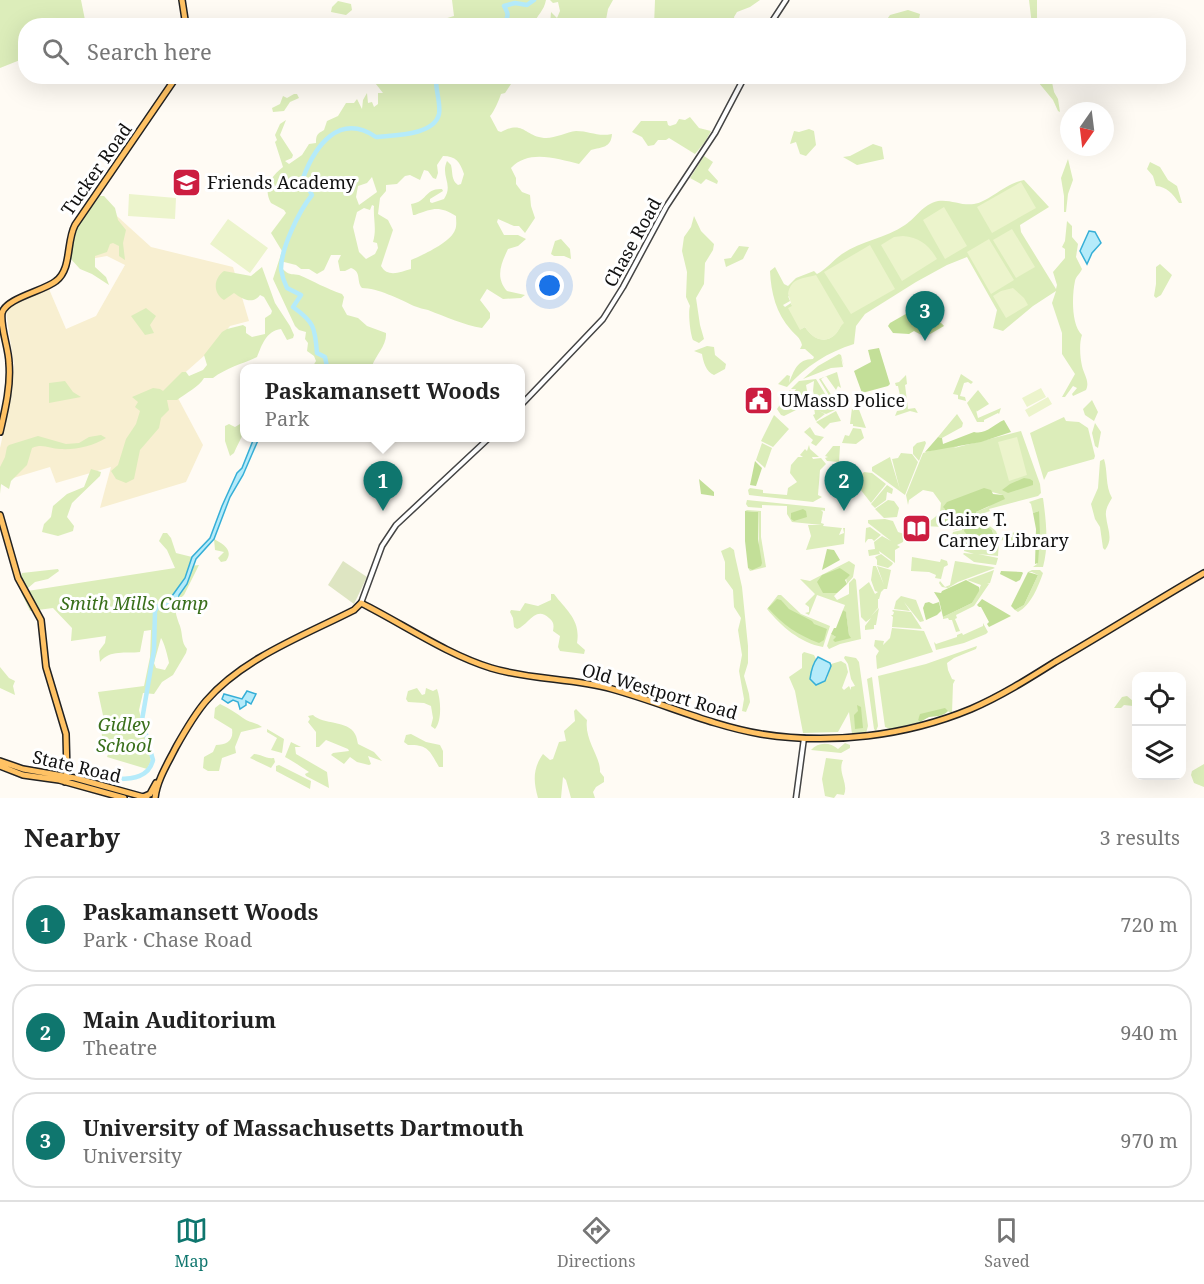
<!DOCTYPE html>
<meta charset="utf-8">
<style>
:root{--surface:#fff;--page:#f6f6f6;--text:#222;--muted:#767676;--line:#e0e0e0;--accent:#0f766e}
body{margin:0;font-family:"Noto Serif",serif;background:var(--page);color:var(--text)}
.controls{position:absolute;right:18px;bottom:18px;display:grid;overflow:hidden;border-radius:12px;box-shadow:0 6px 24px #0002}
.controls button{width:54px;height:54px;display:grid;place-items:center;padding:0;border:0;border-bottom:2px solid var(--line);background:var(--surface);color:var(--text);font:30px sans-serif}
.compass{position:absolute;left:1060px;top:102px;width:54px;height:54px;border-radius:50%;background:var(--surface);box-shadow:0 6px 24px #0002;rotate:194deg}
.you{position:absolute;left:550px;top:286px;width:21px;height:21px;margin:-15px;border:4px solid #fff;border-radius:50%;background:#1a73e8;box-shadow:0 0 0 9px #1a73e833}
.badge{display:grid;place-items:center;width:39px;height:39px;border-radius:50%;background:var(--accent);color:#fff;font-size:20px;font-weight:700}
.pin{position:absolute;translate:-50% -50px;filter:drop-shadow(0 2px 3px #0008)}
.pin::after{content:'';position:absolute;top:32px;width:21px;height:18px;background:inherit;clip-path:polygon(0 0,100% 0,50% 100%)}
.popup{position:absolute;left:240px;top:364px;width:285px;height:78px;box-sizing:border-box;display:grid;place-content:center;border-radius:12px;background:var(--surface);filter:drop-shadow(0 2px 4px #0005);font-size:20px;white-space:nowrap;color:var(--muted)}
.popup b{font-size:22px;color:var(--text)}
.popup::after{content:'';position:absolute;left:50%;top:100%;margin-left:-12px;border:12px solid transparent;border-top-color:var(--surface)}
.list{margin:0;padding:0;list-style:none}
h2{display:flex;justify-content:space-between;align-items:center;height:78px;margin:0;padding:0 24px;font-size:26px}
h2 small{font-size:20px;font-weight:400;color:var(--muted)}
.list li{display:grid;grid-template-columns:39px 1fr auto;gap:18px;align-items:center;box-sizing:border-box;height:96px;margin:0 12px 12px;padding:0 12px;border:2px solid var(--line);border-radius:24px}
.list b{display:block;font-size:22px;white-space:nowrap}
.list p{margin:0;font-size:20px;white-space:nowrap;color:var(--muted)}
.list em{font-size:20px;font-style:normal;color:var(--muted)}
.icon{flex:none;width:33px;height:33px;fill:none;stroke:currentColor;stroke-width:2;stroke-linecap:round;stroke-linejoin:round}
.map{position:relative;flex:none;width:1204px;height:798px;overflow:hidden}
.search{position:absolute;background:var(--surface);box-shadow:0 6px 24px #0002;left:18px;right:18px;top:18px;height:66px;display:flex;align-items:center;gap:15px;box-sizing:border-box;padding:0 21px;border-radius:24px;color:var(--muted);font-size:22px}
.sheet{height:402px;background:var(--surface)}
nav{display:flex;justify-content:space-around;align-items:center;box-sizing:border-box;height:84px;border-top:2px solid var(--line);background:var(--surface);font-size:16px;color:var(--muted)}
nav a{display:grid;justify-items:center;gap:3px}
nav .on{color:var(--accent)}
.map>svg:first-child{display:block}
</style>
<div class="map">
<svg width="1204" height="798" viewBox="0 0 1204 798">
<rect width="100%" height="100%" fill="#fffbf4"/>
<path fill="#f8efd1" d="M97,198L151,247L233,267L249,321L230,326L205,355L171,385L203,445L186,482L100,508L111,467L56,483L50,467L0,482V448L10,402L14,365L6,312L11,305L49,289L66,329L96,316L125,265L107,256L73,262L72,252L79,225Z"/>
<path fill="#dcedba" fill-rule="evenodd" d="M0,0H81L86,25L26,26L25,58L0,68Z
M452,0H546C544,11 537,15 533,25H444V19L454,16Z
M550,0H613L608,9L605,25L550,26L551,12L557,18L560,11L558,2L553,3Z
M655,0H760L750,7L737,12L734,17L736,25L654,26Z
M1029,0H1037V25H1032Z
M338,1L351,4L352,10L346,15L331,12L332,7Z
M908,10L920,14L919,19C910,22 892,26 883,25L890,15Z
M373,77L384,84L390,81V77H517L514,84H511L505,93L501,94C499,100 494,112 490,116L498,131L501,132C524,120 524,136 544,138C554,139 566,132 576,131C590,131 597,137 612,134C611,148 602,147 591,150L579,164C557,159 529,149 511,168L516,178V184L522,192L530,195L531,206L535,218L525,233L519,226H514L498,219L497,222L504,235H518L526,239L518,246L508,249C501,264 495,277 507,291L525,295L521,298L503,299L487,289L480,300L490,313V318L482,328C464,325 446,317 428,310C424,309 419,308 414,306C400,299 377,288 362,288C356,281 362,272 351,268L345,271H340L338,261L341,255H331L324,270L317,274L309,269H301L296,265L284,262L281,263C282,267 281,268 285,271C289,275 294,274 299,275C313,281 327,289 342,294L344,297L342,306L347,315L358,318L367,326L386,333C387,345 376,355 372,366L368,368H309L313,366L316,361L314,356L307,351L308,343L305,339L306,332L299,330L295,326L273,279L282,251L271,233L286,213L284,210L271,203C263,189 270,177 283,167L275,142L277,140L275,135L280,124L286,120L280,135L293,155L292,158L285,161L289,164L302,155L309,144L316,143C316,135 317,134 324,130L327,121L338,116L346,103H354L357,99L362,109L363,100L367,93L368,103L372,102L374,107L378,104V93H383L372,79ZM443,156C456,156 460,162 464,174L461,184L458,185C451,180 453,173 451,165L447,161C440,176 454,184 444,199L432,203L430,202V199L443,191L442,189C425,188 427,202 411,204L413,215H415C434,208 439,206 456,216C456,220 457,226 455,230C451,242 423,255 411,260V269C400,272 388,278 381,266L393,230L388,220L378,214L380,198L386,191V185L397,184L405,176L410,175L420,180L424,170L428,171L433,178L436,179L438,173L437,165ZM372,177L377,192L359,205L356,197L358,186L367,183ZM372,205L374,206C373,218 377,229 373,242L377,243L378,248L375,254L366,259L359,252L353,227L357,212L364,208L370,210Z
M1034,77H1051L1054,92L1058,99L1060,112L1058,111L1053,100Z
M294,94H297L299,98L290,102L284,111L273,112L272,108L280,104L283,96L287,98Z
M690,117L699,128L711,131L705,142L695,154L669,138L666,140H658L654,145L648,146L642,137L632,132L641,121H667L668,125L670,126L676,124L679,119L685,120Z
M809,129L814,131L816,145L806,156L800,154L796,142L790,144L794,131L799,132Z
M873,144L882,147L884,159L857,165L843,157L850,156Z
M704,156L713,162L708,170L718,181L717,184L706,179L701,184L690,178Z
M1068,159L1073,180L1068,194L1066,212H1064V196L1061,178Z
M1150,162L1160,167L1168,180L1177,186L1182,203H1179C1172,193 1167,187 1156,186L1153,176L1147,169Z
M1024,180L1049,207L1020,225L1021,232L1056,289L1057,285L1053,272L1065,258V249L1062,247L1065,241L1067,221L1072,226V237L1078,244L1076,257L1082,269C1080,274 1076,276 1075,281C1072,295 1071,325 1082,335C1079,343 1080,357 1082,366C1084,375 1090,381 1086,390L1073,396L1072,394L1077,388L1073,386L1065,397H1062L1075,374L1062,354V333L1052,303L1056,291L1033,306L1003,331L993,328L997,310L967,257L947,265L916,282L865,314L856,326L854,344C828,352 806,366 787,387L778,384L787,375L790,376L789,383C794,371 797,359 813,359L814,357L805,349H800L802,345C800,337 796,336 791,330C776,313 771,293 770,271L775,267L784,284L788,286L796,278L814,271L817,274C827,269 833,260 842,254C861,241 886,238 905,225C917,217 922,205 938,201C950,199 962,206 974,204C987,203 1006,183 1024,180ZM788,296L841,325C832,345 816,343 805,327L801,329L791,303L785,307L783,305L790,301Z
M100,196H104L115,208L118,220L126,230L123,243L125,260L119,256V246L113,243L110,244L107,252L95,256V267L106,277L109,285L92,274L80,269L70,258C73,224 81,223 100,196Z
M694,216L701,231L714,244L713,250L705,263L704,284L696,298L700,325L704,339L699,343L693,340C690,333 688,312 690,306L686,297L687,272L682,251L684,237L691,227Z
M561,239L570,249L571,259L564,256H554L551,254L555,241Z
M739,246L749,247L743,259L726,267L724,259L731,258Z
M1160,264L1172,275L1161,295L1156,298L1154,296L1156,284V267Z
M262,267L275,303L290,326L294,335L293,338L287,340L281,329C266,331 262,345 257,357C242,364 226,368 213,378H204C199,387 186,393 177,400H167L169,410L161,418L159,428L140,450L134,479L126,483L116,479L111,471L118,465L126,439L136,424L140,411L135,407L138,402L132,397L153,388L160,389L163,391L182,372H186L189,376L203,370L207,365L204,355L222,332L227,329L243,325L246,327V333L252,337L265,334V318L271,314L272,311L264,297L260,295C253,305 242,299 234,293L224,300C213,293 213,279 224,271L251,276Z
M146,308L156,316L150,325L154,333L145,335L131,316Z
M707,346L714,347L715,355L726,364L725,369L714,375C706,372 703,361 702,354L694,351Z
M839,354L841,355L844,366L841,357L843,367L831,368L803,379L818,366Z
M837,372L841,388L838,386L836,390L826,376L821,379L832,396L838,394L836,407L819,379Z
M961,374L973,382L971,384L968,382L964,383L960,396L965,397L966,401L958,399V395L953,394Z
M906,375L907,384L905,385L908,409L915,408L918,413L910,411L895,416L897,411L903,410L898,386H896L895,383L899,382Z
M816,379L835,410L826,414L819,411L825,414L816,421L813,415L815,414L814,408L810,406L816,404L813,391L814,381L806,385L809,402L807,401L804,392L805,402L804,404L796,391L794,392L796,389H791L799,381Z
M65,381L73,392L81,397L49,403V383Z
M790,390L800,408L784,416L781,415L777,409Z
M978,390L989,404L976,412V410L978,418L1001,408L999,414L998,413L984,420V422H977L967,403Z
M1092,400L1098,412L1094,421L1085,415L1083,409Z
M858,407L866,428L853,426V424H850L852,408L854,411V408Z
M836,411L841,421L830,423L824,429L816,422Z
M957,414L963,423L962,427L942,438L938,437Z
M774,415L789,429L773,447L761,441Z
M1064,417L1066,421L1079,422L1088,428L1095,456L1094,459L1048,472L1044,480L1030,433Z
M245,421C245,434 239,441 234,453L230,456L225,441V426L229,424L235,427Z
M1095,423L1101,432L1098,448L1095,446L1092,433Z
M810,427L815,435L824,437L816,446L811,443L813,440L804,432Z
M853,428L861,429L864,438L856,444L842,443L845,435L849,436Z
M1021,431L1040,484L1041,493L1038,496L989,509L990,511L976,516V512L988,507L1003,495L992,492L945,509L943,527L924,526L940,513L941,503L933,492L923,490L909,500L908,505L906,495L923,453L943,447L961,445L954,448Z
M101,435L106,438C93,446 76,450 60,449C50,449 43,443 32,448L27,465L11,481L9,489L1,484L0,494V467L5,457L7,447L9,445L38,436L66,444L79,443L89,437Z
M925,441L926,443L919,461L913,454V447L917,443Z
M762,443L772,448L765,468L756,460Z
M809,445L810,449L819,457H812L813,459L821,458L826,464L820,470L818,495L822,497L813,502L749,495L748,490L750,488L763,490V493L787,495L788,488L797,482L790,473L791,465L798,457H803L800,455L805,449L807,451Z
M833,446H840L839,462L827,461L825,458L828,457L825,456Z
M901,453L912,454L918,462L905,495L872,471V467L890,457L900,490L892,459L898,458Z
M1104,459C1108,471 1105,486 1112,498C1109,503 1105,509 1106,516C1107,528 1114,539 1105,550L1103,548L1100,527L1095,519L1091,504L1098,488L1100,461Z
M91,469L101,472L100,476L72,503L67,517L74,526L73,531L58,536L42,532L44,524L51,517L53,506L67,494L84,487Z
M864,472L872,473L886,484L871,503L860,489H855L856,480Z
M887,485L893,489L892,494L887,492L886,500L875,508L871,504Z
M1041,498H1043C1046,520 1049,546 1043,567H1033L1037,564L1039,511L1033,513L1031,504L1029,502Z
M747,500L825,508V511L821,510L823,512L821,523L824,524L823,526L842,528L839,535L844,533L843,528H845L844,544L806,550L811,536L808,525H822L792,522L787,514V506L762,505V508L748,507L746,504Z
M888,500L894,501L899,508L897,517L884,518L875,509Z
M747,510L761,511V537L766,567L750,571L748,568L752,570L759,551L758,512L745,511Z
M987,515L986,518L966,526L982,520L996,531L998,537L1019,531L1020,541L999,540L998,556L978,554L998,558L996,565L974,562L963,554L964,553L974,554L964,551L965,546C977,547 986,550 995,540L992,530L979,525L972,528L965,538H951L953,532L962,530V528L952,531L958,528V525Z
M885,519L893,521L898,532L904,534L903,542L897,545L900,547L895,550V563L879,551L880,554L869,556L868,550L875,549L874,542L882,536L891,541L868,523V520Z
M870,527L881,535L874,541L872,539H868L865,543L866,528Z
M163,533H167L171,538L176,553L192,557L190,566L199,565L184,595L175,603C175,613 177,618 180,626C183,635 181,642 187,649L186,653L173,675L162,682L154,694L143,693L139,710L151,761L147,769L107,757L108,754L104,753L100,720H104L98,692L144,686L150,657L151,630L144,631L140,652C126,654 110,649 100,662L99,651L105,643L106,636L71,641L72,628L53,608L30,611L21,592L175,568L167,550L159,541ZM161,638C164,642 168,657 169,663L165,670L156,668L154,663Z
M214,539C223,544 234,550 226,561L221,562L218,558L224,552L215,550Z
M730,547L734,550L735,556L742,587L748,646V663L744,676L749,694L750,702L746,712L742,711L744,699L739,671L742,655L738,630L741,618L734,607L733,590L725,579V562L721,551Z
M881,554L893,563L892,565L888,568L877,565V560L875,557Z
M912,557L940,562L941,559L947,561L948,565L944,567L941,579L935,578L936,575L929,572L911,571Z
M849,561L855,565L853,577L847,584L846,578L840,568L835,593H837L834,596L837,600L849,594V583L854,578L856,580L861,639L840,644L829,649L827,646L831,634L836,637L849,635L846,613L843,610L845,605L817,595L809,615L805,613L809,612V607L805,604L815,594L800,579L810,581Z
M955,561L993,567L995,568L958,582L948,588L942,587L939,583L940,581L945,587L950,585Z
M873,566H876L884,585L877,566L891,570L887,589H884L881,592L879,599H878V608L871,616L879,608L876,625H874V629L865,630V626L871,618L866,622L861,617L859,590L869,582L875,594L878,592L875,591L871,580Z
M58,569L59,571L48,579L35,582L28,588L25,587L21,576L22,573Z
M994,570L990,583L987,584H989L974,606L956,615L957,618L955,619L960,631L956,632L952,620H949L948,618L943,619V617L972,603L981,585L967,580Z
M1032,570H1040L1043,573C1038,587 1031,605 1018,612L1015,610L1024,605L1038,575L1032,572H1028Z
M551,594H554C566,610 581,620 577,643L585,650L584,654L560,651L558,647L560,636L553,631C554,625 554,622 549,618C535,605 528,626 517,629L514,627L513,618L510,612L511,610L520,611L525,603L538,606L551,600Z
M778,595H781L801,614L830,626L823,647C800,643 781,626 767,609Z
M901,596L916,600L924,621L920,622L904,602L910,611L894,609L896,601Z
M893,610L911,612L922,629L892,627L893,617L891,615H893L894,612L892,611Z
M983,623L988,632L986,634L964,643L936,650L934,642L936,644L957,637V635L962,633L963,635L983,626Z
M892,628L924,631L933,652L877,669L876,656L879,651L874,646L875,640L884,641L883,645L890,638Z
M977,646L976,649L954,658L947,663L948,670L952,679L955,680L953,684L952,713L942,709L918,719L920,722L890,729L885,727L878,676L926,664Z
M804,652L814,655L816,659L813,664L811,679L821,683L827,679L831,664L841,661L846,664L848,672L842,688L844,690L849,686L851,690V687L855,686L851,679L848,664L844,658L845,656L856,658L859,662L868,726L866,733L852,734L849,712L838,732L803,733L795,691L789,677L802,668V654Z
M0,667L9,678L15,681L13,686L15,695L0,688Z
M872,677L878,726L876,731L874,729L867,679Z
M417,688L422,695L425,694L426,688L433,691L437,689C441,700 442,721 435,729L431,726L433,718L431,706L424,703L408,702L406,699L408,691Z
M1127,696L1133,701V706L1124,705L1121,708H1114L1122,697Z
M220,704C229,708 236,713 243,718C249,723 256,722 262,727L241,732L235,747L236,753L222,758L219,771H208L203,768L204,757L213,752L216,745C226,745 234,741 232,729L214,718L215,708Z
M576,709L587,720C584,740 601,757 600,772L604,777V782L596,787L593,792L595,798H571L566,780L563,777L561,798H538C533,781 533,768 543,754L550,760L553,759L559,742L566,741L564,731L575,721L574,711Z
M313,715C323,725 348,720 355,734C357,737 357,741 358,744L374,752L382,761L368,756L371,764L369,765L357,762L350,757L344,764L331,755L333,753L349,751L348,749L326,740L319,747H316V732L308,722L310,719L308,716Z
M267,729L284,739L282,753L271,750L277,738L267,732Z
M411,734L426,742L440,745L443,751V767H439C430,751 428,744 408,745L404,742L406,735Z
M291,742L301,747H295L296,754L327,772L329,788L306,776L305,774L309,772C300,766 294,762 285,757Z
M845,743L850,745V748L841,753L811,750C818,742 830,742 838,749Z
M254,754C261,754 265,759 274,758L275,762L271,768L250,758Z
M826,758L843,760C837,772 849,783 844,795L837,794L834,798L825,796L822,779Z
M1204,764V787L1194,783L1191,775L1192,771Z
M279,765L311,781L310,789L276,771V766Z"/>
<path fill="#c3df98" d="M918,307L923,311L918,321L921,322C929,320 938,318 944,326L925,337L914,331L909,334L893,333L888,326L890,323Z
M879,348L890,384L888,386L862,393L854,371L871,362L868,350Z
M1004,420L1011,432L981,442L925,452L938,437L942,438L943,444L974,432C986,435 994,424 1004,420Z
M755,461L762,468L756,486L750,485Z
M1024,478L1030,479L1033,481V485L1008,493L1002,490L1010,484Z
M699,479L714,492V496L701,494Z
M984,488L991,490L993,494L1003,495L1005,499L976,512V516L958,522L956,519L950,523H945V509L943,507L947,502Z
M803,509L806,511L807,517L794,521L791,519V513Z
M745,511L758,512V539L762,563L761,566L752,570L748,568L745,541Z
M1039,511L1040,535L1038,563L1035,564L1036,529L1033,513Z
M982,524L992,530L995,540L994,544L979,548H968L967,546L964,547L965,538L968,536L964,531L965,528Z
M827,549L834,550L840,560L822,570Z
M840,568L850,575L845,580L847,584L837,593H823L817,582L822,575Z
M1001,571L1022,572L1023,573L1020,580L1016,582L1000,574Z
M1028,572L1038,575L1024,605L1015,610L1011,606Z
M966,580L979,587V591L972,603L943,617L939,600L934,592L941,593L942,591Z
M777,599L781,600L789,609L812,621L814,624L827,629L824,640L819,643C798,635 783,625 768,608Z
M982,599L1011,616L989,627L987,624L989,622L981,607H979L977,605Z
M929,602L933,604L939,602L941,611L937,615L926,620L923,608L925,603Z
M843,610L846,612L849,635L851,638L835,642L833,640L836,637L831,634L834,628H836Z
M857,705L861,707L863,728L855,729L854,715L858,711Z
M945,708L948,711C943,717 935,716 929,717L920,722L918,720L920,714Z"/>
<path fill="#dee5c2" d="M343,561L367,577L354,604L328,585Z"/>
<path fill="#ecf4cc" d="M1021,182L1036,208L992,233L977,207Z
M129,194L176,198L175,219L128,216Z
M944,207L967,246L945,259L923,220Z
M228,219L268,248L250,273L210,244Z
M1012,229L1035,267L1016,278L993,240Z
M903,236C920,238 928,244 937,259L902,281L881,245L894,237Z
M989,239L1014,280L991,294L967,252Z
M870,245L895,289L851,314L824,272Z
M816,275L844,323C840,326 839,331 835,335C823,345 812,338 805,327L800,330L788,308L792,306L788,294C791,277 803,279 816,275Z
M1013,288L1024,298L1028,305L1006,318L993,296L1001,291Z
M1041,388L1046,397L1027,407L1022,398Z
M1048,397L1052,404L1029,417L1025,410Z
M1017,437L1027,475L1009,481L998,442Z"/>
<path fill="#b5ebfa" stroke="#36afd7" stroke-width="1.5" d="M1089,231L1095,232L1101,243L1092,253L1087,264L1080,251Z
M254,438H259L243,475L230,497L214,539L196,559L187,584L175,601L171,598L172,596L185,578L192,557L210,538L222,506L237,473L242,468Z
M818,657L830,663L831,666L825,681L816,685L810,679C811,671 813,663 818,657Z
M247,691L256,694L251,704L246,701V705L240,709L238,702L233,700L228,703L222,699L224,694L242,699Z"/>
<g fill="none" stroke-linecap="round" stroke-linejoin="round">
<path stroke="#b5ebfa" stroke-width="4.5" d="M506,26L505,22C509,15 508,13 504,6L515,3L527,5L534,0
M323,368L327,367L325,357L317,353C315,327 314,322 293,307L301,295L287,288C284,282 282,276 281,269C281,248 299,211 312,195L303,178C315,146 339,112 376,137C393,135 434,136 439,114C441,103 435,89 436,76
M115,786L118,779C133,779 149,777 153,760L142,720L154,650L155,611L158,606L170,605L176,596"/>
<defs>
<path id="minor" d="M769,26L786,0
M521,405L603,319L623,287L666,207L715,133L745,76
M361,603L382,546L396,525L489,438
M796,798L804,738"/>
<path id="major" d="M182,0L186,26
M0,432C5,410 11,386 9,363C9,349 0,327 2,313C6,298 44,291 56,281C72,269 66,242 75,225L177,76
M0,515L18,578L41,620L46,667L66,734L67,772L65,782
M0,761L23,769L75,778L147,798
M0,766L23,775L59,780L124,798
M143,797L150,794L156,783
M155,798C157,780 168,763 176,747C185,731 194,715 206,701C243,658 305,635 354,610L361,603C403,624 446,654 491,668C530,680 573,678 612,689C663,703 709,725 761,734C831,745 906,736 971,709C1001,696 1028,679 1055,662C1105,633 1154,602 1204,573"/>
</defs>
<use href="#minor" stroke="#444" stroke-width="7"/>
<use href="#major" stroke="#222" stroke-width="8"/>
<use href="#minor" stroke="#fff" stroke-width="4"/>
<use href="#major" stroke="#ffc264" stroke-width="5"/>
</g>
<defs>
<symbol id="school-square" viewBox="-11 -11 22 22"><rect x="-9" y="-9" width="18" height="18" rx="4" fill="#cc1d40" stroke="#fff"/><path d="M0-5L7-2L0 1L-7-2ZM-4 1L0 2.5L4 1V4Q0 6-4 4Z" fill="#fff"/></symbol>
<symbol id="civic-square" viewBox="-11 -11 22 22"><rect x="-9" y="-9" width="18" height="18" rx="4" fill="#cc1d40" stroke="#fff"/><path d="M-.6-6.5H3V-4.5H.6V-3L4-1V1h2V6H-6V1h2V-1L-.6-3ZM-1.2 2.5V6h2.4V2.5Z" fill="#fff"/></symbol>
<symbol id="library-square" viewBox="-11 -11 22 22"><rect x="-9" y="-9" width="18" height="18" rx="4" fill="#cc1d40" stroke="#fff"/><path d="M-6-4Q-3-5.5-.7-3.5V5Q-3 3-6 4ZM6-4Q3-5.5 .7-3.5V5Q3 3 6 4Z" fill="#fff"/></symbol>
</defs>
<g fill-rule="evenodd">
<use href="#school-square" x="170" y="166" width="33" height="33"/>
<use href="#civic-square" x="742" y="384" width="33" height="33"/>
<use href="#library-square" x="900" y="512" width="33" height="33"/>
</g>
<g text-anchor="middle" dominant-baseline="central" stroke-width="6" stroke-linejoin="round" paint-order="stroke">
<g font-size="18" fill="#111" stroke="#fff">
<text transform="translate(96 169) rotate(-55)">Tucker Road</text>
<text transform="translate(632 242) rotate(-61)">Chase Road</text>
<text transform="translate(660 691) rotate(16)">Old Westport Road</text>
<text transform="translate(77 766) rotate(13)">State Road</text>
</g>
<g font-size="18" fill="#111" stroke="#fff" text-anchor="start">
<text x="207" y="182">Friends Academy</text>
<text x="780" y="400">UMassD Police</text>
<text x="938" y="519">Claire T.<tspan x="938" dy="21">Carney Library</tspan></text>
</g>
<g font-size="18" font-style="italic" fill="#396f1b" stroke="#fff">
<text x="134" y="603">Smith Mills Camp</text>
<text x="124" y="724">Gidley<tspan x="124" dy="21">School</tspan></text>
</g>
</g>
</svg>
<div class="controls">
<button><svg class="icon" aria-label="locate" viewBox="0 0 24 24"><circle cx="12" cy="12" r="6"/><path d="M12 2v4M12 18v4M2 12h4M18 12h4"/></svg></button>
<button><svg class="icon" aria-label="layers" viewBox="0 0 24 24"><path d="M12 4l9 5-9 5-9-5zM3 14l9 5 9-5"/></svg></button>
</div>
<svg class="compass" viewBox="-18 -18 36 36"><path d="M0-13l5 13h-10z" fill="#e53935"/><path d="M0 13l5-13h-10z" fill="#767676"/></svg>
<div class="you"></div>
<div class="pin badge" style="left:383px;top:511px">1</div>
<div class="popup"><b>Paskamansett Woods</b>Park</div>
<div class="pin badge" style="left:844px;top:511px">2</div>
<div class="pin badge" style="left:925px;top:341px">3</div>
<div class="search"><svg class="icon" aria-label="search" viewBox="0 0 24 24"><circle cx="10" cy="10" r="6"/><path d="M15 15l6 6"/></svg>Search here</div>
</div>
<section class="sheet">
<h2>Nearby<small>3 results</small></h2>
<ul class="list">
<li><span class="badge">1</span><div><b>Paskamansett Woods</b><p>Park · Chase Road</p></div><em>720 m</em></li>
<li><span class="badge">2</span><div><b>Main Auditorium</b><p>Theatre</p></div><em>940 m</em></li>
<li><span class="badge">3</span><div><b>University of Massachusetts Dartmouth</b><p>University</p></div><em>970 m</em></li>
</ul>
</section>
<nav>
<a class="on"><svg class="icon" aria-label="map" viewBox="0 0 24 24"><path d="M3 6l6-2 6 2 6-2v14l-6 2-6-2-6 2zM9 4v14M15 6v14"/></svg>Map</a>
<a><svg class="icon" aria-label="directions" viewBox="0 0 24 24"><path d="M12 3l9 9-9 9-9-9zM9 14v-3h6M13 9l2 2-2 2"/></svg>Directions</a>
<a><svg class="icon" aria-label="saved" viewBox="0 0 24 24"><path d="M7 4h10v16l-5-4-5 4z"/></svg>Saved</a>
</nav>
